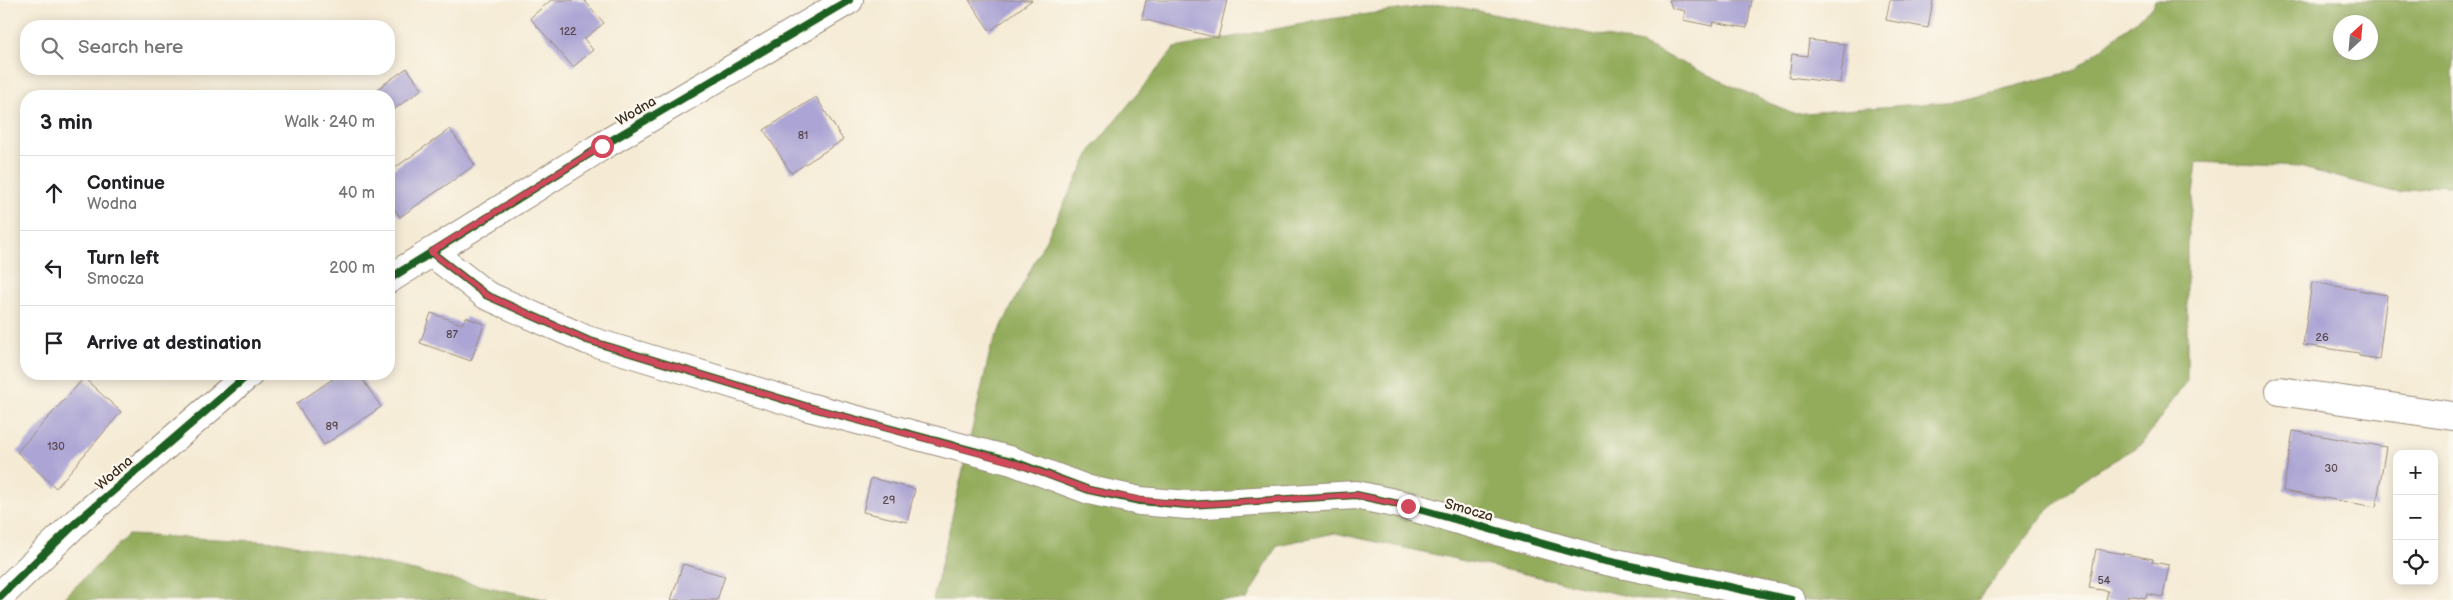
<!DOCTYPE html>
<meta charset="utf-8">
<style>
:root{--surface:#fff;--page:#f6f6f6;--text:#202124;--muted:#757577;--line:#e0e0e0}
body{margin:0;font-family:"Balsamiq Sans",sans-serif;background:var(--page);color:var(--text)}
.controls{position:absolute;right:15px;bottom:15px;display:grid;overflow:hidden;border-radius:10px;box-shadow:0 2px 12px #0003}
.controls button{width:45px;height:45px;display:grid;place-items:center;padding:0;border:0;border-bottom:1px solid var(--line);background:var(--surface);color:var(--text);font:25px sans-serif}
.compass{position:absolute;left:2333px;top:15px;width:45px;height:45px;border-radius:50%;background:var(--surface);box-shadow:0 2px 12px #0003;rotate:26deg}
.stop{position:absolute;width:15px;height:15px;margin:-11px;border:4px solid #d1495b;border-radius:50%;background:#fff}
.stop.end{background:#d1495b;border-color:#fff;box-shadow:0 1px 5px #0008}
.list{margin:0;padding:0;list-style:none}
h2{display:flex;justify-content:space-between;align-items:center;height:65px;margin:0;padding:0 20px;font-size:21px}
h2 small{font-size:16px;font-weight:400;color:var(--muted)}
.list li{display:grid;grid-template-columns:32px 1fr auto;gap:15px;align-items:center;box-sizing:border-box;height:75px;padding:0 20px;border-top:1px solid var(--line)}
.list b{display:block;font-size:19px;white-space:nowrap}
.list p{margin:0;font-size:16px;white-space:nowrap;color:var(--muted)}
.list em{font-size:16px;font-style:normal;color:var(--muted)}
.icon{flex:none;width:28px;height:28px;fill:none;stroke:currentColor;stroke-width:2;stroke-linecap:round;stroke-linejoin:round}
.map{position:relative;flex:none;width:2453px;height:600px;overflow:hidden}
.search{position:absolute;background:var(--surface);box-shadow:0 2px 12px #0003;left:20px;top:20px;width:375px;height:55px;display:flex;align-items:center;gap:12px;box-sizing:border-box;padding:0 18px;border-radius:20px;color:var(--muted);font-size:19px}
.panel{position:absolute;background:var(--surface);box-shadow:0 2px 12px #0003;left:20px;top:90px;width:375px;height:290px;border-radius:20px}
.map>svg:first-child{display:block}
</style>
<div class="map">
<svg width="2453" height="600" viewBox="0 0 2453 600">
<rect width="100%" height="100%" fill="#fbf7ec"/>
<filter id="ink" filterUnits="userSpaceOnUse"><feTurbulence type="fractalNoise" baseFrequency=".02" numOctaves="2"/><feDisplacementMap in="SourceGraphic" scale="10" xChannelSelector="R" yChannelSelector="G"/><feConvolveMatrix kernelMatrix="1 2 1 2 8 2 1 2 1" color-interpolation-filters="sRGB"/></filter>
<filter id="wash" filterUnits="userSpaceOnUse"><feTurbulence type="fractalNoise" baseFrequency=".0096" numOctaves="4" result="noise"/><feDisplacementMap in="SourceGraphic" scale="20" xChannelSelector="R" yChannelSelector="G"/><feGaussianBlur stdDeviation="1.12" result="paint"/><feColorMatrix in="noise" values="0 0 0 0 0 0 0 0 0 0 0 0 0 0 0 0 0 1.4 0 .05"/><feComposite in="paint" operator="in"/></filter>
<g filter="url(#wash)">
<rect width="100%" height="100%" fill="#f5ebd5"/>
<path fill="#93ac5c" stroke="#676b3d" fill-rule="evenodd" d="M2155,0H2453V187L2442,184L2399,193L2299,167L2197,162L2187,243V381L2141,445L2089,475L2045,513L1978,600H1646L1335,533L1277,545L1247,600H933L991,347L1092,149L1175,48L1323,20L1443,4L1641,44L1793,114L1957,101L2073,71L2153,7ZM2340,22H2370V52H2340Z
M128,535L281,542L548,600H62Z"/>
<g id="blocks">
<path fill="#aba4d4" d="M551,0H584L604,23L584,39L593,50L573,67L530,18Z
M969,0H1032L990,31Z
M1146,0H1227L1218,38L1142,19Z
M1669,0H1752L1747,28L1713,22L1712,26L1683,20L1685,11L1672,8Z
M1890,0H1933L1928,28L1886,20Z
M1809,40L1845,44L1840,83L1789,77L1792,54L1807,56Z
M407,68L422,89L389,113V96H367Z
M816,97L843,140L791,173L764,130Z
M450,129L475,165L400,217L389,201V172Z
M2312,282L2387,295L2379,359L2359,356V353L2303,345Z
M431,313L462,324L466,317L484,324L471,361L420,343Z
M340,374H359L381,407L324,445L296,404Z
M84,378L121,412L56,488L17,452Z
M2293,431L2386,447L2376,507L2283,491Z
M871,478L915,489L907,522L863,512Z
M2096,549L2153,559L2152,562L2169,565L2163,597L2147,594L2146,598L2128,595L2127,600H2106L2108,591L2089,588Z
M683,564L725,576L717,600H671Z"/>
</g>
</g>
<g filter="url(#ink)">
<use href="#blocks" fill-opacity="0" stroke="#988a7a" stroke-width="1"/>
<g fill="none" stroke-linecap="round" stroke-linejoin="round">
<defs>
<path id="minor" d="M431,252L486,295L587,340L805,406L1012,461L1089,490L1140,501L1188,505L1356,495L1408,506L1597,559L1791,600
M389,279L602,146L849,0
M2280,391L2453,416
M0,596L79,520L249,374"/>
</defs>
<use href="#minor" stroke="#988a7a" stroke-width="30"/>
<use href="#minor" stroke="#fff" stroke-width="28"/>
<defs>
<path id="cycleway" d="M431,252L486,295L587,340L805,406L1012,461L1089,490L1140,501L1188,505L1356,495L1408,506L1597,559L1791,600
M389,279L602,146L849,0
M0,596L79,520L249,374"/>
</defs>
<use href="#cycleway" stroke="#fbf7ec" stroke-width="11"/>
<use href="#cycleway" stroke="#1b5e20" stroke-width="8"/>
</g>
</g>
<g fill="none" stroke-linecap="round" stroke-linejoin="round" filter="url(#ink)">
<path stroke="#d1495b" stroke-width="6" d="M602,146L431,252L486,295L587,340L805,406L1012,462L1089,490L1140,500L1188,505L1356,495L1408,506"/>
</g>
<g text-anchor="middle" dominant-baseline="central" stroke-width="4.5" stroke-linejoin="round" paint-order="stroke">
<g font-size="11" fill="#57484c">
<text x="568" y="31">122</text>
<text x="803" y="135">81</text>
<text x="452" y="334">87</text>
<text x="2322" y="337">26</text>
<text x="332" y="426">89</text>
<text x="56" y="446">130</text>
<text x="2331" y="468">30</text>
<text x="889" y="500">29</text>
<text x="2104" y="580">54</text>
</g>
<g font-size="14" fill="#3b2a1e" stroke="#fbf7ec">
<text transform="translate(636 111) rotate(-31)">Wodna</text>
<text transform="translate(114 473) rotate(-41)">Wodna</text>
<text transform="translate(1469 510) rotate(16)">Smocza</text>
</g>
</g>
</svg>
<div class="controls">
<button>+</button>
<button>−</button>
<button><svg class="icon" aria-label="locate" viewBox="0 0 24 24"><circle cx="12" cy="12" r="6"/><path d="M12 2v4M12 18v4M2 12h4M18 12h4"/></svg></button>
</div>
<svg class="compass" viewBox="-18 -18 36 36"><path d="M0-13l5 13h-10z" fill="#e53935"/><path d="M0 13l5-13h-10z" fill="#757577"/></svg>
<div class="stop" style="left:602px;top:146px"></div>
<div class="stop end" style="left:1408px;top:506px"></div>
<div class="search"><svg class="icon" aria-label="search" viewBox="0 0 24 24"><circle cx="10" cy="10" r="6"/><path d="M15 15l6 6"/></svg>Search here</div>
<section class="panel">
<h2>3 min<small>Walk · 240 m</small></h2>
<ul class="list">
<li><svg class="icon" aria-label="ahead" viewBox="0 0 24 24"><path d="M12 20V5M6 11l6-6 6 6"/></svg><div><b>Continue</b><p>Wodna</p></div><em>40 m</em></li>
<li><svg class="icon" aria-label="left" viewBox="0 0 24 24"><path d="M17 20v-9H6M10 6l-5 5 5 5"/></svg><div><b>Turn left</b><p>Smocza</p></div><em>200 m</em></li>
<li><svg class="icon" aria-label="arrive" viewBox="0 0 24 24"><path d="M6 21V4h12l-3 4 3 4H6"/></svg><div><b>Arrive at destination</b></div></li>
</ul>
</section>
</div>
